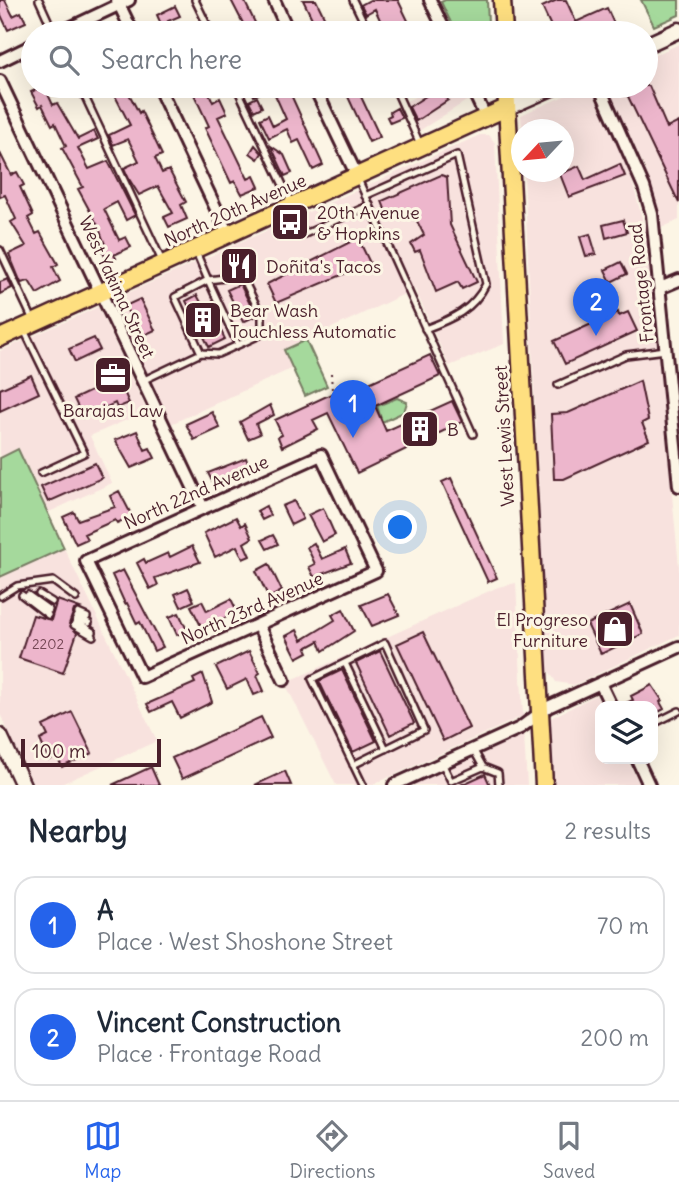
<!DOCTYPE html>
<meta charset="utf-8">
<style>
:root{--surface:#fff;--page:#f6f6f7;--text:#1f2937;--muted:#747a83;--line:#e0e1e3;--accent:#2563eb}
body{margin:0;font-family:Delius,sans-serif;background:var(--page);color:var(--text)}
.controls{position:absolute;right:21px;bottom:21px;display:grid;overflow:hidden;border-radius:14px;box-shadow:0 7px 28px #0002}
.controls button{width:63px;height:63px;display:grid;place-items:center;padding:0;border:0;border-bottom:2px solid var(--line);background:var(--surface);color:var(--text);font:35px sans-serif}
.compass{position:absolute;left:511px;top:119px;width:63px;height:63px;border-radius:50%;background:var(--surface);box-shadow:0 7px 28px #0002;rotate:244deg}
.scale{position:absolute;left:21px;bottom:18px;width:140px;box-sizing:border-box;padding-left:7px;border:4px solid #4a1f2b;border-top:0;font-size:19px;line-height:24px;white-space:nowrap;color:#4a1f2b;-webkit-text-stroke:5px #fcf5e5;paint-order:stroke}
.you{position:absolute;left:401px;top:528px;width:24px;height:24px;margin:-18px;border:5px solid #fff;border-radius:50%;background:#1a73e8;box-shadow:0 0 0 10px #1a73e833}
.badge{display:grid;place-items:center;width:46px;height:46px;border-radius:50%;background:var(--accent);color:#fff;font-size:23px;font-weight:700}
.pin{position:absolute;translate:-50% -58px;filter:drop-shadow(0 2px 4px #0008)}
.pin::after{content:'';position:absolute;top:37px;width:24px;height:21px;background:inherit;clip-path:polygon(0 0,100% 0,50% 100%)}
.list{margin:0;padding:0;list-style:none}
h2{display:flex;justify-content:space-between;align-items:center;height:91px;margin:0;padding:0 28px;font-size:30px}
h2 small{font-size:23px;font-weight:400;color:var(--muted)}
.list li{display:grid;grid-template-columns:46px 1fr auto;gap:21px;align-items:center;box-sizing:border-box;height:98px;margin:0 14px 14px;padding:0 14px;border:2px solid var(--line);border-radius:21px}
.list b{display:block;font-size:26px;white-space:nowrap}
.list p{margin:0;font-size:23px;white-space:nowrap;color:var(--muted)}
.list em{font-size:23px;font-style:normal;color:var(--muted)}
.icon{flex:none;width:38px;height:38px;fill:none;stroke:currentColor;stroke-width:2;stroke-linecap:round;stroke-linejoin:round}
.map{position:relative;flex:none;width:679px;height:785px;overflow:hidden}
.search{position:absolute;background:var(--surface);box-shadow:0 7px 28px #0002;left:21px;right:21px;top:21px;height:77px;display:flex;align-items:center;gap:18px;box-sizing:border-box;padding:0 24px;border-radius:38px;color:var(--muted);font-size:26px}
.sheet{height:315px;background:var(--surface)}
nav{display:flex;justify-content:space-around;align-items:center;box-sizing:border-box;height:98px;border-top:2px solid var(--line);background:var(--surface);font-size:19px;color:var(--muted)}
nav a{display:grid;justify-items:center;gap:4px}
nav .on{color:var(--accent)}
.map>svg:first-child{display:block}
</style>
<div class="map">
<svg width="679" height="785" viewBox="0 0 679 785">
<rect width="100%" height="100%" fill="#fcf5e5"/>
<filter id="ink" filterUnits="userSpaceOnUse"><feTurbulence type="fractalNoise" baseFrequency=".0143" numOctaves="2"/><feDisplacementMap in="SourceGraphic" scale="14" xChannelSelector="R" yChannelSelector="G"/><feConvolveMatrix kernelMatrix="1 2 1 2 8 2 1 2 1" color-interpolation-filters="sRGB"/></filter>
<g filter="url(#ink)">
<path fill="#f8e2de" d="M679,44V220L661,228L655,196L645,168L607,86H646V59Z
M439,86H461L468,100L411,136L398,105Z
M587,86H590L631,177L647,237L679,567V635L574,685L556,682L547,668L524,172H564V130L522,129L521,115Z
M480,135H489L495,143L504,344L449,366L415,289L285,350L293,368L171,424L112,300Z
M98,307L147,411L90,436L112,483L47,513L18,450L0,458V351Z
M64,548L157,741L59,785H34L0,714V577Z
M516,583L523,716L372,785H336L285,683L498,587Z
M596,695L602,706L600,759H627L640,785H553L549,719Z
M524,735L527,785H411Z"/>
<path fill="#a5d99c" stroke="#787c64" stroke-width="2" d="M445,0H487L488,23L465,33H456L441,2Z
M641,0H679V15L654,26Z
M306,340L327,386L305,396L284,350Z
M397,398L407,402L404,412L382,422L377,406Z
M18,449L64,548L0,577V458Z"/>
<path fill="#edb6cc" stroke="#4a1f2b" stroke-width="2" d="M0,0H5L13,16L21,12L26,22L8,30L0,13Z
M231,0H244L260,33H248Z
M303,0H316L332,33H319Z
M370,0H398L414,33H386L375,9L366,14L361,5Z
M557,0H566L576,22L607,8L618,33H554L542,7Z
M175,6L180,16L168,21L174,33H165L157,15Z
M44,86L53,105L57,103L78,139L94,131L98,139L78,148L89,169L108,161L135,215L126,220L117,202L104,209L119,240L126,237L131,247L114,255L116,258L108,262L101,249L106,247L98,226L78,189L83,187L62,148L66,146L55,123L52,125L42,105L39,107L31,92Z
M110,86H125L139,113L141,111L162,155L155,158L162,173L169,170L186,202L181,205L187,219L169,227L164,217L173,213L158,186L139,195L129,179L124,168L139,161L128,139L113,145L109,135L130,125Z
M197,86H206L213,102L220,98L227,113L218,117L248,179L254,176L259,187L242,194L235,181L231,183L205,128L209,126L191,88Z
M250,86H287L323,165L313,170L299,140L293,143L287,129L269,138L260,119L268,115L273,126L286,119L272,88L254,96Z
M343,86H356L380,137L369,142Z
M428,86H436L448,100L416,121L409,107L432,92Z
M623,86H649L667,128L679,122V203Z
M257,97L262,107L254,111L249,101Z
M397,108L402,118L390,123L387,117L391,115L390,112Z
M255,145L262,153L258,159L250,153Z
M271,146L284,155L292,173L285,176Z
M0,153L11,175L17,172L24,185L20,187L33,215L28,218L36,234L40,232L58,264L53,267L60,281L37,294L29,281L21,283L9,254L26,246L11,222L16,219L5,195L0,197Z
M620,164L625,176L569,197L560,174L579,166L585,180Z
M441,175L447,177L450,225L477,282L462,289L458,282L436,292L420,250L415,252L411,244L424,235L416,219L414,220L408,208L388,217L382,201Z
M623,220L627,232L606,238L603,225Z
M590,234L596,254L586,256L580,237Z
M358,238L370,263L276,303L267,284Z
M621,262L627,274L611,282L605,270Z
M8,279L12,288L0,294V282Z
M240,284L256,316L243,322L227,290Z
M197,295L211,321L215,319L225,339L209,347L186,301Z
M140,299L155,330L140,337L125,306Z
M618,312L619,316L628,312L637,331L565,364L554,341Z
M94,338L100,350L75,362L69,349Z
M430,355L440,376L375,406L386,431L452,401L462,422L357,473L328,413L313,420L318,429L282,447L278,437L282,435L275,420L342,389L345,394Z
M114,369L129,403L117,408L115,403L83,418L74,399L106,384L102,375Z
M31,375L39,393L0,411V389Z
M640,381L648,420L642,423L649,440L564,479H554L551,414L568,413Z
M270,405L274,415L256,424L260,434L248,439L240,422Z
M212,412L220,428L194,440L186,424Z
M137,431L145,450L150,448L155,458L131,468L115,440Z
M246,458L249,466L214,485L208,473Z
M95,463L102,478L48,502L41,487Z
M451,478L497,578L488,582L442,482Z
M119,491L132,516L117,523L115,520L84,534L87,539L76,544L63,517L74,512L78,520L115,507L110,496Z
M294,501L303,519L291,525L282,506Z
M266,506L270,516L262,520L257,511Z
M323,508L335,535L322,542L308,515Z
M236,517L241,526L245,523L252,538L244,543L250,556L243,559L237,546L215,557L204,533Z
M273,535L278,544L267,549L262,540Z
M314,543L322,559L345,549L351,563L314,577L309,567L315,564L307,547Z
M192,546L200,562L155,578L158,585L150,589L137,563L144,559L146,563L168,553L170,557Z
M269,564L282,591L269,598L256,571Z
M123,570L163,647L154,651L140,622L137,624L127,603L125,604L112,575Z
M188,588L194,601L181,607L175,594Z
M388,594L399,615L372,626L361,605Z
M231,599L237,611L203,630L191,606L202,601L207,611Z
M57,600L80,608L74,610L69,624L77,633L63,673L19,658L33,615L51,620Z
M630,604L643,634L601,654L587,624Z
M343,609L354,631L323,651L319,641L306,648L308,652L297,658L286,636L297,630L302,640L335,620L332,615Z
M179,613L187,630L177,635L169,617Z
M423,632L469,728L443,741L397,644Z
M249,651L260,673L257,675L264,691L254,695L247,679L227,689L216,667Z
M380,651L414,723L390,735L356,663Z
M342,670L376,741L353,752L319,681Z
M203,674L212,702L180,718L172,702L151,712L147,704L195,683L193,679Z
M652,685L662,700L660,702L664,709L653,715V706H619L633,700L631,696Z
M72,712L92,753L62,767L57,756L49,760L40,740L48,736L43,726Z
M261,717L271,738L182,779L172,758Z
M151,767L159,785H112Z
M285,771L291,785H255Z
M485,774L490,785H461Z"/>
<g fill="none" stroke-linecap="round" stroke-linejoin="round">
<defs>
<path id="lane" d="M39,0L54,33
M195,0L211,33
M353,0L369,33
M80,86L162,261
M236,86L291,202
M394,86L420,144
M358,179L473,434
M365,196L457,155L486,284C473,310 452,319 425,329
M305,234L370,205
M0,250L33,320
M24,330L84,453L41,473
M201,353L218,354L238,345
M142,381L201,353L175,297L208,280L238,345L262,334V317L242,276L208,280L196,252
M558,385L626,355L666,350
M39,594L52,602
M22,595L48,615
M28,595L49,610
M1,596L17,586L53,581L76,598
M78,613L87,617
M77,617L89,623
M76,621L93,632
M74,625L93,636
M345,663L386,749
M653,724L679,711
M442,763L451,781L483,767L473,749
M353,765L424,730L385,643L312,679L363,785
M483,767L498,773L499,785"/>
<path id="street" d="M117,0L133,33
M274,0L289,33
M430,0L446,33
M59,33L129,0
M0,61L33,45
M0,81L203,508
M158,86L228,234
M314,86L357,176
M471,86L486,118
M599,86L644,187L652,214L679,486
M660,288L679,280
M321,455L376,571L142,677L86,561Z
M258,625L284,680
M600,683L611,706
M637,759L649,785
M394,785L520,728L548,707L679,647"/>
<path id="secondary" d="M646,45L679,30
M506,108L556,86
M0,736L23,785"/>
<path id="primary" d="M502,0L504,33
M506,86L544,785
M0,338L506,108"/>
</defs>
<use href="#lane" stroke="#4a1f2b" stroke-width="10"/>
<use href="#street" stroke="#4a1f2b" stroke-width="16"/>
<use href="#secondary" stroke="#4a1f2b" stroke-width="19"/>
<use href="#primary" stroke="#4a1f2b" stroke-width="21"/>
<path stroke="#4a1f2b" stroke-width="2" stroke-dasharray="2 5" stroke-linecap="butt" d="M331,373L332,390"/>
<use href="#lane" stroke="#fcf5e5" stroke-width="5"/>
<use href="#street" stroke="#fcf5e5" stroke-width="10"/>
<use href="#secondary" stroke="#fcf5e5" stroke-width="14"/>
<use href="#primary" stroke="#fedf80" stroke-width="16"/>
</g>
</g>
<defs>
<symbol id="bus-square" viewBox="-11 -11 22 22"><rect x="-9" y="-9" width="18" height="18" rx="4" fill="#4a1f2b" stroke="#fcf5e5"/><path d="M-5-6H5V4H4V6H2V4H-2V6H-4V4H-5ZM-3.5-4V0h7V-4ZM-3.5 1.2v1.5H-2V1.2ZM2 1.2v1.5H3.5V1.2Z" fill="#fff"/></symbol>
<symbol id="restaurant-square" viewBox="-11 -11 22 22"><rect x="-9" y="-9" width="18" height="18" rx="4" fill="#4a1f2b" stroke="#fcf5e5"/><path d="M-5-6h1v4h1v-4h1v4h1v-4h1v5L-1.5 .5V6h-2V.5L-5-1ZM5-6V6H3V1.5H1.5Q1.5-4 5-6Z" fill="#fff"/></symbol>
<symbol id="building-square" viewBox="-11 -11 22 22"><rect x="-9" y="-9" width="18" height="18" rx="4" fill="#4a1f2b" stroke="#fcf5e5"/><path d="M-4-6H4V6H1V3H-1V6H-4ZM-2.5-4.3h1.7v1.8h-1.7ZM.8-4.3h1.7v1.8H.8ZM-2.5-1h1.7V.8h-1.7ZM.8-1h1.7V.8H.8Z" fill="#fff"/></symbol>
<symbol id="office-square" viewBox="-11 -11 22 22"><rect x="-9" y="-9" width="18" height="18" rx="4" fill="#4a1f2b" stroke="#fcf5e5"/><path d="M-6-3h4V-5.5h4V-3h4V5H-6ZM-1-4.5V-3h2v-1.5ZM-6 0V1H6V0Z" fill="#fff"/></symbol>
<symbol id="shop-square" viewBox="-11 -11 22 22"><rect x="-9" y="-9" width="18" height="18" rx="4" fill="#4a1f2b" stroke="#fcf5e5"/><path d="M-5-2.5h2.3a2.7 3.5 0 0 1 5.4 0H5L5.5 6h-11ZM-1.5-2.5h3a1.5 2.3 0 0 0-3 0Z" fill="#fff"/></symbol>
</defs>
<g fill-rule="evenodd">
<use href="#bus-square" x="268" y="200" width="44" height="44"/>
<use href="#restaurant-square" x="217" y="244" width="44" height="44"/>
<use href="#building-square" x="181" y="298" width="44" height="44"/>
<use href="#office-square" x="91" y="353" width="44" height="44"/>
<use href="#building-square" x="398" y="407" width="44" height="44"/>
<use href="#shop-square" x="593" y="607" width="44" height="44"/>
</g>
<g text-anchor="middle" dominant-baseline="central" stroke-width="6" stroke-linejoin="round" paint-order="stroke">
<g font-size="14" fill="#734553">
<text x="48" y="644">2202</text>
</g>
<g font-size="18" fill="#4a1f2b" stroke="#fcf5e5">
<text transform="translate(235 210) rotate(-24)">North 20th Avenue</text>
<text transform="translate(641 283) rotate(-96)">Frontage Road</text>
<text transform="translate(117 287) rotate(65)">West Yakima Street</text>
<text transform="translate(504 436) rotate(-93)">West Lewis Street</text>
<text transform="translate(196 492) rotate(-24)">North 22nd Avenue</text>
<text transform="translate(252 608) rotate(-24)">North 23rd Avenue</text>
</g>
<g font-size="18" fill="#4a1f2b" stroke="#fcf5e5" text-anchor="start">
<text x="317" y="212">20th Avenue<tspan x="317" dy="21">&amp; Hopkins</tspan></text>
<text x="266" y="266">Doñita's Tacos</text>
<text x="230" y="310">Bear Wash<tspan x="230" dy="21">Touchless Automatic</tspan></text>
<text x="113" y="410" text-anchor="middle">Barajas Law</text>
<text x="447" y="429">B</text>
<text x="588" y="619" text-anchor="end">El Progreso<tspan x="588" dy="21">Furniture</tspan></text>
</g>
</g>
</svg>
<div class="controls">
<button><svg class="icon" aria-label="layers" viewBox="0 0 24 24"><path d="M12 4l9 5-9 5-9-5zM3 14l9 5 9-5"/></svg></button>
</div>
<svg class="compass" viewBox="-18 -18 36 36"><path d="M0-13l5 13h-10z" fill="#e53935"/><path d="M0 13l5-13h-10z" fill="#747a83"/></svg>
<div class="scale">100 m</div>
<div class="you"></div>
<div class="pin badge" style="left:353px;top:438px">1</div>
<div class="pin badge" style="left:596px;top:336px">2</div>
<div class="search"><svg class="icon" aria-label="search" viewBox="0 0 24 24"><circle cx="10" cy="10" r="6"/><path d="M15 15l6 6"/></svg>Search here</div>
</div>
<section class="sheet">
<h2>Nearby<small>2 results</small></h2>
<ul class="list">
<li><span class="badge">1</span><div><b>A</b><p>Place · West Shoshone Street</p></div><em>70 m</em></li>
<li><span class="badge">2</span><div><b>Vincent Construction</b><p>Place · Frontage Road</p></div><em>200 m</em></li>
</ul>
</section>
<nav>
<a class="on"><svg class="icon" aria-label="map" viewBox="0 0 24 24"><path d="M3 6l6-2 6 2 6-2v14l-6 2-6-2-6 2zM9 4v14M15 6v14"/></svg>Map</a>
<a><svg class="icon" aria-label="directions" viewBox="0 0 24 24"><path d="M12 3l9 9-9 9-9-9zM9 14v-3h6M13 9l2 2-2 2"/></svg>Directions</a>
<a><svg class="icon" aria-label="saved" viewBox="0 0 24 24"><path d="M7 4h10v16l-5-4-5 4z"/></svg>Saved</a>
</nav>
